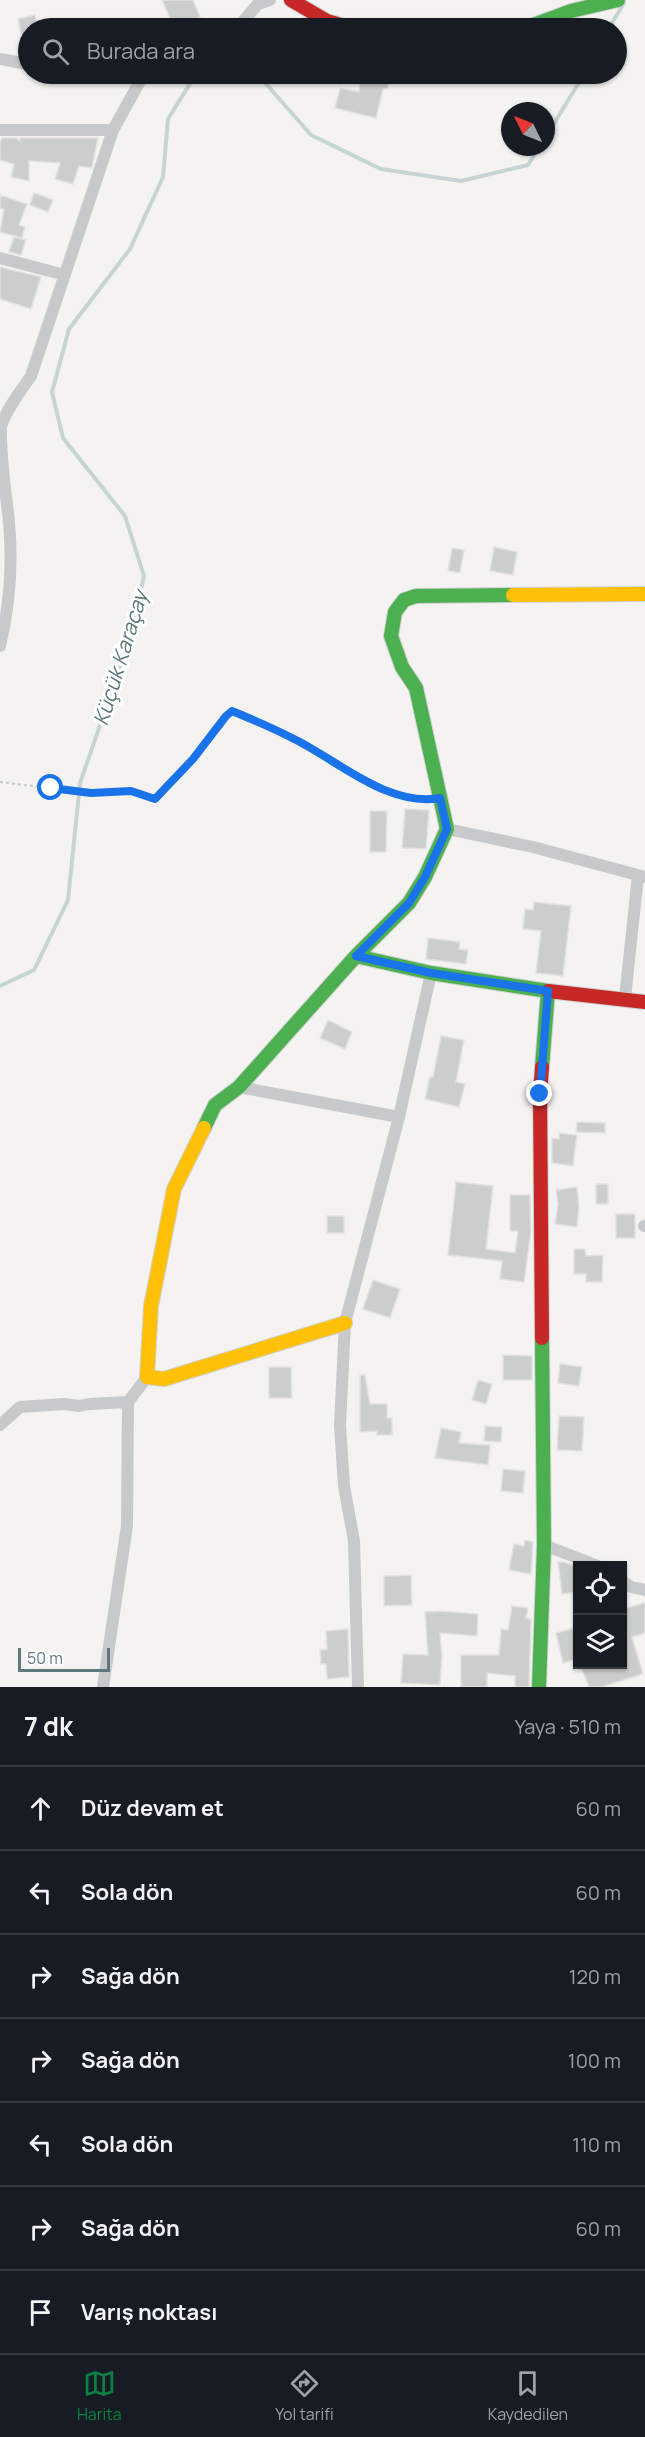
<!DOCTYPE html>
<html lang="tr">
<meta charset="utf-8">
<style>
:root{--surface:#171b24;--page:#20242c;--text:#f1f3f6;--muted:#9ea1a6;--line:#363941;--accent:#0b8043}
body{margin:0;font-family:Manrope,sans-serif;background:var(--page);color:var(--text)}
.controls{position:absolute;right:18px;bottom:18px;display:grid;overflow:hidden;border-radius:0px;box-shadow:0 2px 4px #0004}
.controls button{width:54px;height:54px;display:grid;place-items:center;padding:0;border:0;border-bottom:2px solid var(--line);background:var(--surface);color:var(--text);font:30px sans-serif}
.compass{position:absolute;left:501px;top:102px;width:54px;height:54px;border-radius:50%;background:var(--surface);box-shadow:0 2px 4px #0004;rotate:313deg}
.scale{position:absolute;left:18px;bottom:15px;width:92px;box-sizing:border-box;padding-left:6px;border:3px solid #5e787d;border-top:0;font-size:16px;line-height:21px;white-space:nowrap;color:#5e787d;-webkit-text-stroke:4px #fff;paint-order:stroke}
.stop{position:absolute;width:18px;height:18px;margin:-14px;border:4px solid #1a73e8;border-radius:50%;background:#fff}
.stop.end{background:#1a73e8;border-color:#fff;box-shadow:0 2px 6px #0008}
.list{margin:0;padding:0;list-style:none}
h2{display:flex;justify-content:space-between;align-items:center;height:78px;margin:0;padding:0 24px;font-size:26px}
h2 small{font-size:20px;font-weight:400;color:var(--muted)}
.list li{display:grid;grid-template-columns:39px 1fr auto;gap:18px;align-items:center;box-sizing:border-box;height:84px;padding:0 24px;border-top:2px solid var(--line)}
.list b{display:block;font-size:22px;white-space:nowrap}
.list em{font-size:20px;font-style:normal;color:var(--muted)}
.icon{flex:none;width:33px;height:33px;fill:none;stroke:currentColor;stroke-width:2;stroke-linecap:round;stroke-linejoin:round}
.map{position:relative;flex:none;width:645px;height:1687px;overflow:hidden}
.search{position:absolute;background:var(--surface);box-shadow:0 2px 4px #0004;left:18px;right:18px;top:18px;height:66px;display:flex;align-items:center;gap:15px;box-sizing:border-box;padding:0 21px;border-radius:33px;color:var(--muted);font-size:22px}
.sheet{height:666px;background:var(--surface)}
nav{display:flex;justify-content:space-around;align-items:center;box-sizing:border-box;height:84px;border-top:2px solid var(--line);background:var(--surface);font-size:16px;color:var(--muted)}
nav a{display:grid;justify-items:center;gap:3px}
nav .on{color:var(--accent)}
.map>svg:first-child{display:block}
</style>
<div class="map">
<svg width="645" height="1687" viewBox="0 0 645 1687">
<rect width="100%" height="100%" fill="#f4f3f1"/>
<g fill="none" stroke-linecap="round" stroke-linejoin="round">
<path stroke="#c6d4d3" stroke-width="4" d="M609,28L624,3
M250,74L261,78L311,135L381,169L461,181L528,165L539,147
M546,137L584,74
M0,986L34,970L68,900L80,783L129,642L144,576L125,516L63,438L52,392L69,329L130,249L163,177L168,119L196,74"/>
</g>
<path fill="#cccecd" stroke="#e3e2e1" stroke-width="1.5" d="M162,0H193L200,17L174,27Z
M35,15L38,28H28V48H24L18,19Z
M360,74H389L388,89H383L376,118L335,108L340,88L359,92Z
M2,138H17L20,141V138H98L92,168L79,166L73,184L55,179L60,163L29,161V181L11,177L14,164L0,160V142Z
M34,193L53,200L48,212L30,205Z
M0,195L27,204L19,225L25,227L22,238L0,232L4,209L0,208Z
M14,237L26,240L21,255L9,252Z
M0,267L41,277L31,309L0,299Z
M494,547L517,552L513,575L490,571Z
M452,548L464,550L460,573L448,571Z
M405,809L429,810L426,849L402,848Z
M370,811H387L386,852H370Z
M534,902L571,906L563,976L536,973L541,931L523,929L525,909L533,910Z
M428,938L460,942L459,949L468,950L466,964L426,959Z
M328,1020L352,1032L345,1049L320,1038Z
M441,1036L464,1040L456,1082L465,1084L459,1107L425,1099L430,1076L433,1077Z
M577,1122L605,1123V1133L576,1132Z
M559,1133L577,1135L573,1166L552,1163V1138L559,1139Z
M456,1182L493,1186L486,1249L515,1253L518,1231H510V1195H530L531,1231L524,1282L500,1279L502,1261L448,1255Z
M596,1184H608V1204H596Z
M577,1187L579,1207L577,1227L555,1224L558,1204L556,1190Z
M616,1214H635V1238H616Z
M327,1216H344V1233H327Z
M574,1249H585L586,1256L603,1255L602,1282H586V1274H574Z
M373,1280L400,1289L390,1318L363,1309Z
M503,1355L532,1356V1380H503Z
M560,1364L582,1367L579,1386L558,1383Z
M269,1367H291L292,1398H269Z
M360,1375H365L370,1404H387V1418H392V1435H377V1431L360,1432Z
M478,1380L492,1384L486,1404L472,1400Z
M559,1416L584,1417L582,1451L557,1450Z
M485,1426L502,1427L501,1442L484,1441Z
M441,1428L461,1432L459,1443L490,1445L488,1465L435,1458Z
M503,1469L525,1471L523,1493L501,1491Z
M525,1540L533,1542L531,1574L509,1570L514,1544L524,1546Z
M558,1562H564L578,1567V1592L562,1594Z
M411,1575L412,1605L384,1606V1576Z
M645,1603V1633L632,1637L643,1674L602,1687H589L580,1665H622V1609Z
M512,1606L528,1608L526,1618L531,1619L529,1687H515V1676L487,1673V1687H461V1655H499L501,1629L508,1630Z
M441,1611L478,1614L477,1636L440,1633L442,1656L440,1685L401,1683L403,1654L428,1655L425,1612Z
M578,1627V1659L563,1663L556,1633Z
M348,1629L349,1677L327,1679L326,1664H321L320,1650L327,1649L326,1631Z"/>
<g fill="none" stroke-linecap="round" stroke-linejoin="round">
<defs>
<path id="fast" d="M525,28L571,11L618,0
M356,956L409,903L425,877L447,829L416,688L402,667L391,636L395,612L404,600L416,596L513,595
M542,1067L548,991
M204,1128L215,1105L239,1087L356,956L431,973L548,991
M539,1687L544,1545L542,1338"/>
<path id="slow" d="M513,595L645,594
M204,1128L174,1189L151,1306L147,1377L164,1379L345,1323"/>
<path id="jam" d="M291,0L327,21L351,28
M548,991L645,1002
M542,1067L540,1094L542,1338"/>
</defs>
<use href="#fast" stroke="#d0d1d1" stroke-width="16"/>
<use href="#slow" stroke="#d0d1d1" stroke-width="16"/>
<use href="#jam" stroke="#d0d1d1" stroke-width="16"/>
<path stroke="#c5c7c7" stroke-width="2" stroke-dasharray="3 3" stroke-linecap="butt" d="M0,782L91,793L131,791L155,799L193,759L226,716L232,711L298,741L385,791L426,800"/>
<path stroke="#c8c9ca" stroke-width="12" d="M222,28L239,26L258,4L270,0
M0,59L21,63L28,62
M0,130H113
M0,258L65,275
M0,646C10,604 13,566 9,523C6,492 0,458 1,427C5,411 22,389 31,376L113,130L144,74
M447,829L533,847L645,877
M625,998L638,875
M239,1087L399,1117
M644,1226H645
M0,1425L20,1407L64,1404L80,1406L89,1404L128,1402
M544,1545L598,1566
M622,1581L631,1587L645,1590
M103,1687L127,1526L128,1402L147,1377
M358,1687L354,1541L344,1486L340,1425L345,1323L399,1117L431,973"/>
<use href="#fast" stroke="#4caf50" stroke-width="14"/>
<use href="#slow" stroke="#ffc107" stroke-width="14"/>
<use href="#jam" stroke="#c62828" stroke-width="14"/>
</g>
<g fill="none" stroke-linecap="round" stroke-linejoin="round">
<path stroke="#1a73e8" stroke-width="8" d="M51,788L91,793L131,791L155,799L193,759L226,716L232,711C254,720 275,729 296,740C340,762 388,807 440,798L447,829L425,877L409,903L356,956L431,973L548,991L540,1094"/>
</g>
<g text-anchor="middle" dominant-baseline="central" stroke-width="6" stroke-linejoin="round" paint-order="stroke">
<g font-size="21" font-style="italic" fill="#597979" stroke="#fff">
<text transform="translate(120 658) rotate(-73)">Küçük Karaçay</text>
</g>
</g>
</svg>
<div class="controls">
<button><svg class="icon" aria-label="locate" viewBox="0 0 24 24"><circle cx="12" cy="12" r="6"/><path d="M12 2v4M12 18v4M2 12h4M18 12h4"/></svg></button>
<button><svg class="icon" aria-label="layers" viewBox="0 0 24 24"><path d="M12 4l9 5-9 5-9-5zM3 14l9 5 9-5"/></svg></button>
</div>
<svg class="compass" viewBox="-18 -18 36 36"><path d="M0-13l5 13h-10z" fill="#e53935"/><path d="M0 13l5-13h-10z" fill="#9ea1a6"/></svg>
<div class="scale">50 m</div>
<div class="stop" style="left:51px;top:788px"></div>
<div class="stop end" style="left:540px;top:1094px"></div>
<div class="search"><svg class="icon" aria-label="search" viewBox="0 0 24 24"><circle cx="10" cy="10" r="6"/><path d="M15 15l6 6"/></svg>Burada ara</div>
</div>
<section class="sheet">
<h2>7 dk<small>Yaya · 510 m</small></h2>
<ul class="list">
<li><svg class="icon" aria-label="ahead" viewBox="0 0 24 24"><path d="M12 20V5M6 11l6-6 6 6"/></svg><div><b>Düz devam et</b></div><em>60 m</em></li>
<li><svg class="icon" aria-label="left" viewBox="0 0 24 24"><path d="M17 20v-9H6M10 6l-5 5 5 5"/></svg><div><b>Sola dön</b></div><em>60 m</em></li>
<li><svg class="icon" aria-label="right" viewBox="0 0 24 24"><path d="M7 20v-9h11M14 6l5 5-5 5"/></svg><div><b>Sağa dön</b></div><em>120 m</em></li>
<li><svg class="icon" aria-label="right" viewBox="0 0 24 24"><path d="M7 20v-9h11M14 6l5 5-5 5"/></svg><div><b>Sağa dön</b></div><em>100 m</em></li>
<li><svg class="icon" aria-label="left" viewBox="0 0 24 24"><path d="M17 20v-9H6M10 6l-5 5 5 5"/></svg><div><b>Sola dön</b></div><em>110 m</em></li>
<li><svg class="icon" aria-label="right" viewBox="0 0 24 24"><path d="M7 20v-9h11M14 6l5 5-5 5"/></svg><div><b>Sağa dön</b></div><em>60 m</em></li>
<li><svg class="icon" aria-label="arrive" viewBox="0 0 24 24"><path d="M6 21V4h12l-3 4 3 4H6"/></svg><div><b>Varış noktası</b></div></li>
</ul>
</section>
<nav>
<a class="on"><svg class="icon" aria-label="map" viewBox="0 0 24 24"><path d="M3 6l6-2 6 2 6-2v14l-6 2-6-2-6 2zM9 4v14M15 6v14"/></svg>Harita</a>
<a><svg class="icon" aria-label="directions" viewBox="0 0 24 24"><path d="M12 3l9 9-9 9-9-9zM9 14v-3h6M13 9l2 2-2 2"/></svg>Yol tarifi</a>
<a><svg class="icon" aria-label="saved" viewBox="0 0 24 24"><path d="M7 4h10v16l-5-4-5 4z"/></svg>Kaydedilen</a>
</nav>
